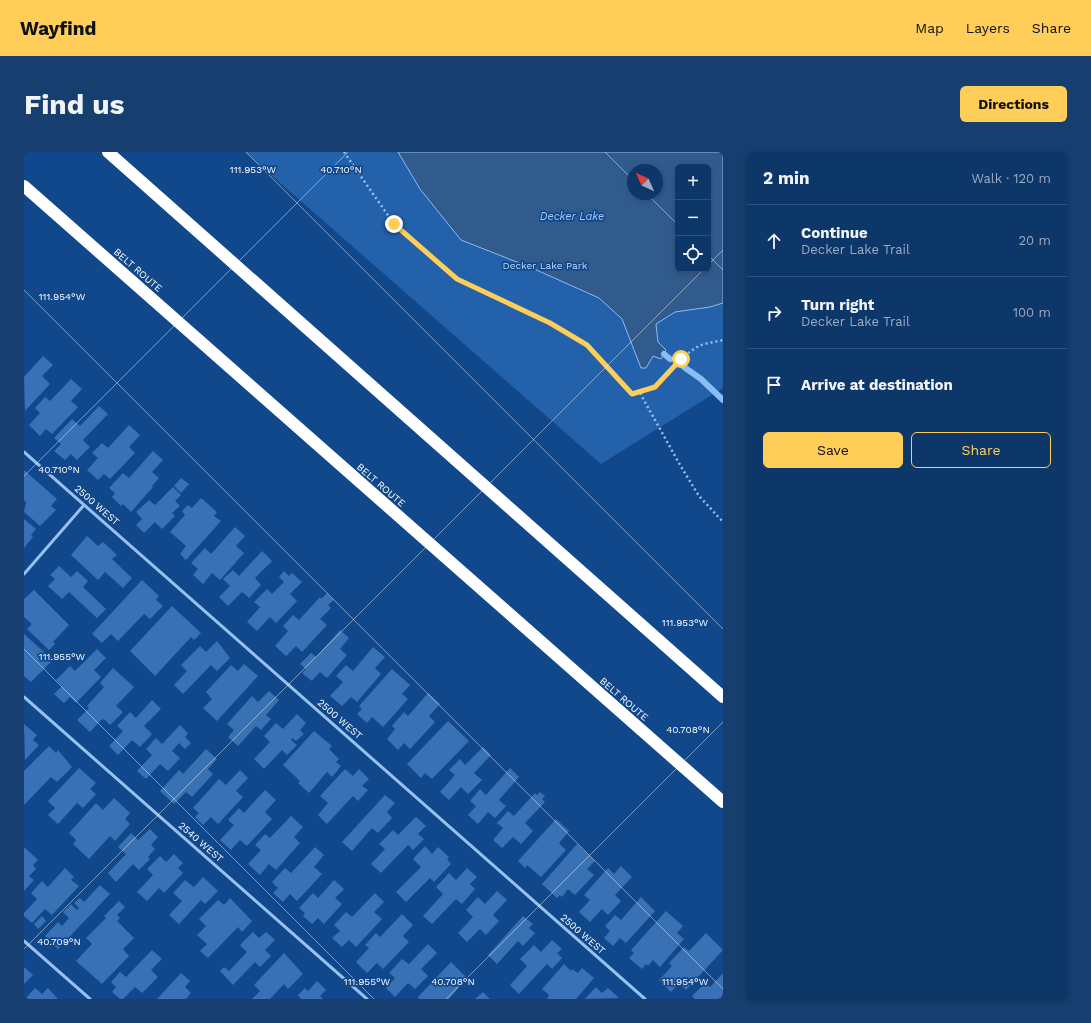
<!DOCTYPE html>
<meta charset="utf-8">
<style>
:root{--surface:#0d3669;--page:#163e6f;--text:#f1f3f6;--muted:#9aabc0;--line:#2d507d;--accent:#ffce59}
body{margin:0;font-family:"Work Sans",sans-serif;background:var(--page);color:var(--text)}
.controls{position:absolute;right:12px;top:12px;display:grid;overflow:hidden;border-radius:6px;box-shadow:0 2px 6px #0003}
.controls button{width:36px;height:36px;display:grid;place-items:center;padding:0;border:0;border-bottom:1px solid var(--line);background:var(--surface);color:var(--text);font:20px sans-serif}
.compass{position:absolute;left:603px;top:12px;width:36px;height:36px;border-radius:50%;background:var(--surface);box-shadow:0 2px 6px #0003;rotate:315deg}
.stop{position:absolute;width:12px;height:12px;margin:-9px;border:3px solid #ffce59;border-radius:50%;background:#fff}
.stop.end{background:#ffce59;border-color:#fff;box-shadow:0 1px 4px #0008}
.list{margin:0;padding:0;list-style:none}
h2{display:flex;justify-content:space-between;align-items:center;height:52px;margin:0;padding:0 16px;font-size:17px}
h2 small{font-size:13px;font-weight:400;color:var(--muted)}
.list li{display:grid;grid-template-columns:26px 1fr auto;gap:12px;align-items:center;box-sizing:border-box;height:72px;padding:0 16px;border-top:1px solid var(--line)}
.list b{display:block;font-size:15px;white-space:nowrap}
.list p{margin:0;font-size:13px;white-space:nowrap;color:var(--muted)}
.list em{font-size:13px;font-style:normal;color:var(--muted)}
.actions{display:flex;gap:8px;padding:12px 16px}
.actions a{flex:1;padding:9px 0;border:1px solid var(--accent);border-radius:6px;text-align:center;font-size:14px;color:var(--accent)}
.actions .main{background:var(--accent);color:#111}
.icon{flex:none;width:22px;height:22px;fill:none;stroke:currentColor;stroke-width:2;stroke-linecap:round;stroke-linejoin:round}
.map{position:relative;flex:none;width:699px;height:847px;overflow:hidden;border-radius:6px}
header{display:flex;align-items:center;gap:24px;box-sizing:border-box;height:56px;padding:0 20px;background:var(--accent);color:#111}
header strong{font-size:19px}
nav{display:flex;gap:22px;margin-inline-start:auto;font-size:14px}
.intro{display:flex;align-items:center;justify-content:space-between;box-sizing:border-box;height:96px;padding:0 24px}
h1{margin:0;font-size:28px}
.button{padding:10px 18px;border-radius:6px;background:var(--accent);color:#111;font-size:14px;font-weight:700}
main{display:flex;gap:24px;padding:0 24px}
aside{flex:1;background:var(--surface);border-radius:6px;box-shadow:0 2px 6px #0003}
.map>svg:first-child{display:block}
</style>
<header>
<strong>Wayfind</strong>
<nav><a>Map</a><a>Layers</a><a>Share</a></nav>
</header>
<div class="intro"><h1>Find us</h1><a class="button">Directions</a></div>
<main>
<div class="map">
<svg width="699" height="847" viewBox="0 0 699 847">
<rect width="100%" height="100%" fill="#11488c"/>
<path fill="#2361ab" fill-rule="evenodd" d="M221,0H699V236L577,312ZM654,15H684V117H654ZM609,18H633V42H609Z"/>
<path fill="#325b8d" stroke="#8abcf5" fill-rule="evenodd" d="M374,0H699V151L686,155L651,160L632,172L634,190L642,198L637,207L629,204L622,216H617L598,167L575,146L508,116L437,88L396,37ZM654,15H684V117H654ZM609,18H633V42H609Z"/>
<g fill="none" stroke-linecap="round" stroke-linejoin="round">
<path stroke="#8abcf5" stroke-width="6" d="M640,202L646,207
M660,215L677,227L699,248"/>
</g>
<path fill="#3971b5" d="M19,204L29,213L18,224L26,232L1,259L0,225Z
M47,227L58,237L47,249L54,255L28,282L22,277L16,284L5,273L16,261L11,256L21,245L26,249Z
M75,254L84,262L59,288L66,295L53,308L47,302L41,308L30,299L37,292L30,286L48,267L56,274Z
M105,273L116,283L105,295L111,301L86,327L80,322L74,328L63,318L74,306L68,301L78,291L84,296Z
M129,299L139,308L128,320L135,326L128,334L129,335L107,360L99,352L97,354L88,345L91,341L85,336L99,321L105,326Z
M0,318L33,347L27,354L32,358L16,374L0,360L2,350L0,348Z
M157,326L165,332L157,341L150,334Z
M149,335L157,343L151,349L156,354L148,361L151,364L138,377L131,370L120,381L112,373L118,367L112,360L125,348L131,353Z
M177,346L193,360L190,364L197,369L162,408L156,402L162,394L146,380L161,363L158,359L164,353L168,356Z
M0,367L12,377L7,383L9,385L0,396Z
M211,375L221,384L212,394L220,401L196,428L188,421L179,432L169,423L174,417L167,411L181,396L187,402Z
M63,384L74,394L79,390L93,403L88,407L108,426L99,436L81,420L74,428L47,403Z
M238,399L248,409L231,426L237,433L225,446L218,440L204,454L195,445L206,434L199,427L209,418L215,424Z
M35,414L47,425L53,419L64,429L59,435L82,457L73,466L45,440L38,447L24,434L31,427L26,423Z
M260,419L265,424L268,421L278,430L266,442L273,449L252,471L246,465L233,479L223,470L236,455L230,450L243,437L248,442L260,430L255,425Z
M118,428L135,444L132,448L139,454L126,467L120,462L94,489L87,482L78,491L68,482Z
M10,438L45,473L29,490L31,492L25,498L3,477L8,472L0,465V447Z
M303,441L310,448L304,453L307,456L296,467L303,473L278,500L272,494L262,504L251,494L264,479L259,474L269,463L275,468L296,445L297,447Z
M148,454L177,481L170,488L167,485L131,524L106,499Z
M316,478L325,486L316,497L323,503L303,526L296,520L288,529L278,521L282,517L276,512L287,501L292,505Z
M0,482L29,508L7,530L0,524Z
M193,489L206,506L193,519L187,513L159,542L150,533L163,519L157,513L176,494L182,500Z
M349,495L361,505L351,516L357,522L333,550L327,545L318,554L306,544L319,530L312,524L322,513L329,519Z
M73,497L82,506L70,518L77,525L52,551L46,545L40,551L30,542L38,534L32,528L46,514L51,519Z
M220,512L234,524L193,569L179,556L188,547L182,540L207,513L214,519Z
M89,516L110,535L92,554L99,560L86,573L80,567L77,568L66,580L53,568L65,556L63,554L80,535L76,531Z
M368,517L386,533L378,542L384,547L359,575L348,565L343,571L333,562L338,557L335,554Z
M245,539L255,548L242,563L247,567L237,578L232,574L214,594L204,585L210,578L203,572L228,544L234,550Z
M404,541L416,552L405,564L411,570L386,597L380,591L374,598L363,587L371,577L368,574L380,560L384,564Z
M128,548L137,557L120,574L128,582L116,595L108,588L94,603L85,594L99,579L93,574L106,560L112,566Z
M273,562L282,571L276,578L280,582L272,589L268,586L267,588L273,593L263,603L258,598L240,617L230,607L246,590L240,584L252,571L259,577Z
M424,569L445,589L408,627L401,621L397,626L383,612Z
M0,572L13,583L9,588L15,593L1,608Z
M156,573L164,581L161,585L167,591L161,597L155,591L148,599L156,606L144,619L136,612L122,627L113,619L128,603L122,597L132,586L138,592Z
M290,579L308,594L305,597L315,607L312,610L317,614L308,625L303,620L285,641L274,631L276,629L259,613Z
M25,594L32,601L34,598L48,615L33,630L27,625L0,653V619Z
M459,595L467,603L450,621L458,628L444,642L437,635L425,648L416,640L431,623L425,618L436,607L441,613Z
M182,597L193,607L184,617L189,622L168,645L162,640L150,652L136,639L155,618L159,622Z
M55,616L72,631L66,637L72,642L59,656L53,651L34,672L24,663L31,656L24,649Z
M486,616L495,625L475,648L482,654L471,666L464,660L454,672L444,663L452,654L446,649L456,637L462,643Z
M321,617L329,624L335,617L345,627L338,634L344,638L334,649L329,644L303,672L294,663L304,651L296,644Z
M216,618L224,626L212,639L219,645L194,672L187,665L179,673L171,665L175,661L169,656L195,627L202,633Z
M241,638L252,648L241,660L248,667L223,694L216,688L207,698L196,688L210,673L204,668L215,656L220,661Z
M516,640L521,644L518,647L521,650L501,671L509,679L497,692L489,685L478,696L469,688L479,676L473,671L484,659L490,664L511,641L513,643Z
M361,643L371,651L363,660L368,666L354,681L348,676L328,699L318,690Z
M90,646L106,661L101,667L106,672L91,689L86,684L65,707L49,692L52,688L45,681L72,651L79,658Z
M267,664L279,675L270,685L276,691L252,718L245,712L236,723L224,712L237,698L231,693L241,682L246,686Z
M392,665L402,674L394,682L400,687L389,698L384,693L357,721L347,712L361,697L355,692L369,678L374,683Z
M532,667L545,679L535,691L542,698L517,725L503,713L501,716L494,709Z
M126,677L134,685L127,693L131,697L124,705L126,707L115,718L109,712L92,730L84,721L102,702L94,695L107,681L114,688Z
M553,692L571,709L563,717L570,723L551,743L544,737L538,745L536,743L533,746L518,732Z
M401,694L408,702L414,695L425,705L423,707L427,712L410,730L406,726L382,750L372,740L397,715L389,707Z
M0,695L14,708L9,713L12,717L5,724L10,728L0,739Z
M291,695L300,703L290,715L298,722L273,749L266,742L259,750L249,741L254,736L248,730L261,716L267,721Z
M150,702L159,711L154,716L159,721L140,741L135,736L123,749L113,740L129,723L123,717L136,704L142,710Z
M597,714L608,725L591,743L597,749L584,763L578,757L566,770L555,760L566,748L560,743L584,716L590,722Z
M41,716L50,725L47,728L55,734L28,763L21,757L8,771L0,764V761L13,747L7,741L18,729L24,735Z
M443,716L453,725L446,732L451,737L438,752L432,747L408,772L399,764L419,742L412,735L425,721L432,728Z
M179,725L194,739L181,752L177,748L155,772L145,763L158,749L149,741L161,728L170,735Z
M310,728L320,737L311,746L318,752L300,772L294,766L288,772L279,764L281,761L275,756L289,741L294,746Z
M76,733L86,742L34,797L21,784L34,770L38,774L45,766L39,760L47,752L53,758L55,756L50,751L56,746L60,750Z
M473,739L483,748L469,763L475,769L462,783L456,777L443,790L434,781L449,765L442,758L454,745L461,752Z
M351,741L360,750L350,760L358,767L332,795L325,788L318,795L308,786L316,779L310,773L322,760L328,765Z
M617,745L631,759L602,791L596,786L589,794L580,786L586,779L581,774L591,763L597,768Z
M206,746L228,769L218,780L214,775L184,806L176,799L183,792L173,783L182,774L175,767L194,748L200,753Z
M95,749L101,755L93,763L96,766L93,769L110,786L99,797L105,804L78,832L52,809L68,792L62,786L82,766L80,764Z
M642,759L659,774L653,781L660,787L636,815L629,808L624,814L622,812L618,817L605,806L610,801L607,798Z
M378,762L389,773L379,784L385,790L359,817L353,811L343,821L332,810L345,796L341,793L352,781L356,785Z
M18,764L22,769L14,777L10,772Z
M499,764L509,772L505,776L511,781L499,794L494,789L473,812L464,803Z
M229,780L235,786L242,780L251,788L241,798L247,804L236,815L231,810L209,833L196,819L200,815L205,819L223,800L216,793Z
M682,781L699,798L662,838L655,831L647,840L635,828L648,814L645,811L660,795L665,799Z
M528,788L538,797L533,801L538,806L528,817L523,812L495,842L486,833L503,814L496,807L510,793L517,800Z
M404,792L413,801L397,817L404,824L391,837L384,831L371,845L362,836L371,826L365,821L378,807L385,812Z
M128,798L138,807L127,818L134,825L118,841L111,835L99,847H96L88,840L92,835L87,830L96,820L102,825Z
M260,801L279,822L264,837L260,832L246,847H228L236,839L230,833Z
M427,810L443,826L425,847H395L394,845Z
M540,812L547,819L548,817L554,821L558,816L570,826L552,847H523L525,843L518,837Z
M0,815L9,823L0,832Z
M157,821L166,829L161,835L167,841L162,847H133Z
M699,821V847H671L668,844L681,831L686,835Z
M293,829L302,838L296,844L299,847H277L274,843L281,836L284,839Z
M572,835L578,841L584,836L595,846L561,847Z
M11,836L18,842L24,836L34,847H1Z
M459,840L466,847H451Z"/>
<g fill="none" stroke-linecap="round" stroke-linejoin="round">
<path stroke="#98c1f1" stroke-width="2.5" stroke-dasharray="2 3" stroke-linecap="butt" d="M320,0L370,72L433,127L526,171L563,193L607,242C643,237 647,209 675,194C682,191 691,190 699,188
M616,241L656,313L675,344L699,370"/>
<path stroke="#98c1f1" stroke-width="3" d="M0,300L621,847
M0,422L60,353
M0,545L343,847
M0,789L66,847"/>
<path stroke="#fff" stroke-width="12" d="M84,0L699,545
M0,34L699,650"/>
</g>
<g fill="none" stroke-linecap="round" stroke-linejoin="round">
<path stroke="#ffce59" stroke-width="5" d="M370,72L433,127L526,171L563,193L608,242L631,235L657,207"/>
</g>
<path fill="none" stroke="#fff" stroke-width="1" stroke-opacity="0.45" d="M222,0L699,477M581,0L609,28M623,42L654,73M684,103L699,118M684,113L699,98M0,138L699,837M0,324L324,0M0,497L350,847M0,797L680,117M422,847L699,570"/>
<g text-anchor="middle" dominant-baseline="central" stroke-width="3.5" stroke-linejoin="round" paint-order="stroke">
<g font-size="10" fill="#bfdbfd" stroke="#11488c">
<text x="521" y="113">Decker Lake Park</text>
</g>
<g font-size="10" fill="#fff" stroke="#11488c">
<text transform="translate(114 118) rotate(41)">BELT ROUTE</text>
<text transform="translate(357 333) rotate(41)">BELT ROUTE</text>
<text transform="translate(73 353) rotate(41)">2500 WEST</text>
<text transform="translate(600 547) rotate(41)">BELT ROUTE</text>
<text transform="translate(316 567) rotate(41)">2500 WEST</text>
<text transform="translate(177 690) rotate(41)">2540 WEST</text>
<text transform="translate(559 782) rotate(41)">2500 WEST</text>
</g>
<g font-size="11" font-style="italic" fill="#a4cbf9" stroke="#11488c">
<text x="548" y="64">Decker Lake</text>
</g>
</g>
<g font-size="10" text-anchor="middle" fill="#fff" stroke="#11488c" stroke-width="3.5" stroke-linejoin="round" paint-order="stroke">
<text x="229" y="21">111.953°W</text>
<text x="317" y="21">40.710°N</text>
<text x="38" y="148">111.954°W</text>
<text x="35" y="321">40.710°N</text>
<text x="661" y="474">111.953°W</text>
<text x="38" y="508">111.955°W</text>
<text x="664" y="581">40.708°N</text>
<text x="35" y="793">40.709°N</text>
<text x="661" y="833">111.954°W</text>
<text x="429" y="833">40.708°N</text>
<text x="343" y="833">111.955°W</text>
</g>
</svg>
<div class="controls">
<button>+</button>
<button>−</button>
<button><svg class="icon" aria-label="locate" viewBox="0 0 24 24"><circle cx="12" cy="12" r="6"/><path d="M12 2v4M12 18v4M2 12h4M18 12h4"/></svg></button>
</div>
<svg class="compass" viewBox="-18 -18 36 36"><path d="M0-13l5 13h-10z" fill="#e53935"/><path d="M0 13l5-13h-10z" fill="#9aabc0"/></svg>
<div class="stop" style="left:657px;top:207px"></div>
<div class="stop end" style="left:370px;top:72px"></div>
</div>
<aside>
<h2>2 min<small>Walk · 120 m</small></h2>
<ul class="list">
<li><svg class="icon" aria-label="ahead" viewBox="0 0 24 24"><path d="M12 20V5M6 11l6-6 6 6"/></svg><div><b>Continue</b><p>Decker Lake Trail</p></div><em>20 m</em></li>
<li><svg class="icon" aria-label="right" viewBox="0 0 24 24"><path d="M7 20v-9h11M14 6l5 5-5 5"/></svg><div><b>Turn right</b><p>Decker Lake Trail</p></div><em>100 m</em></li>
<li><svg class="icon" aria-label="arrive" viewBox="0 0 24 24"><path d="M6 21V4h12l-3 4 3 4H6"/></svg><div><b>Arrive at destination</b></div></li>
</ul>
<div class="actions"><a class="main">Save</a><a>Share</a></div>
</aside>
</main>
